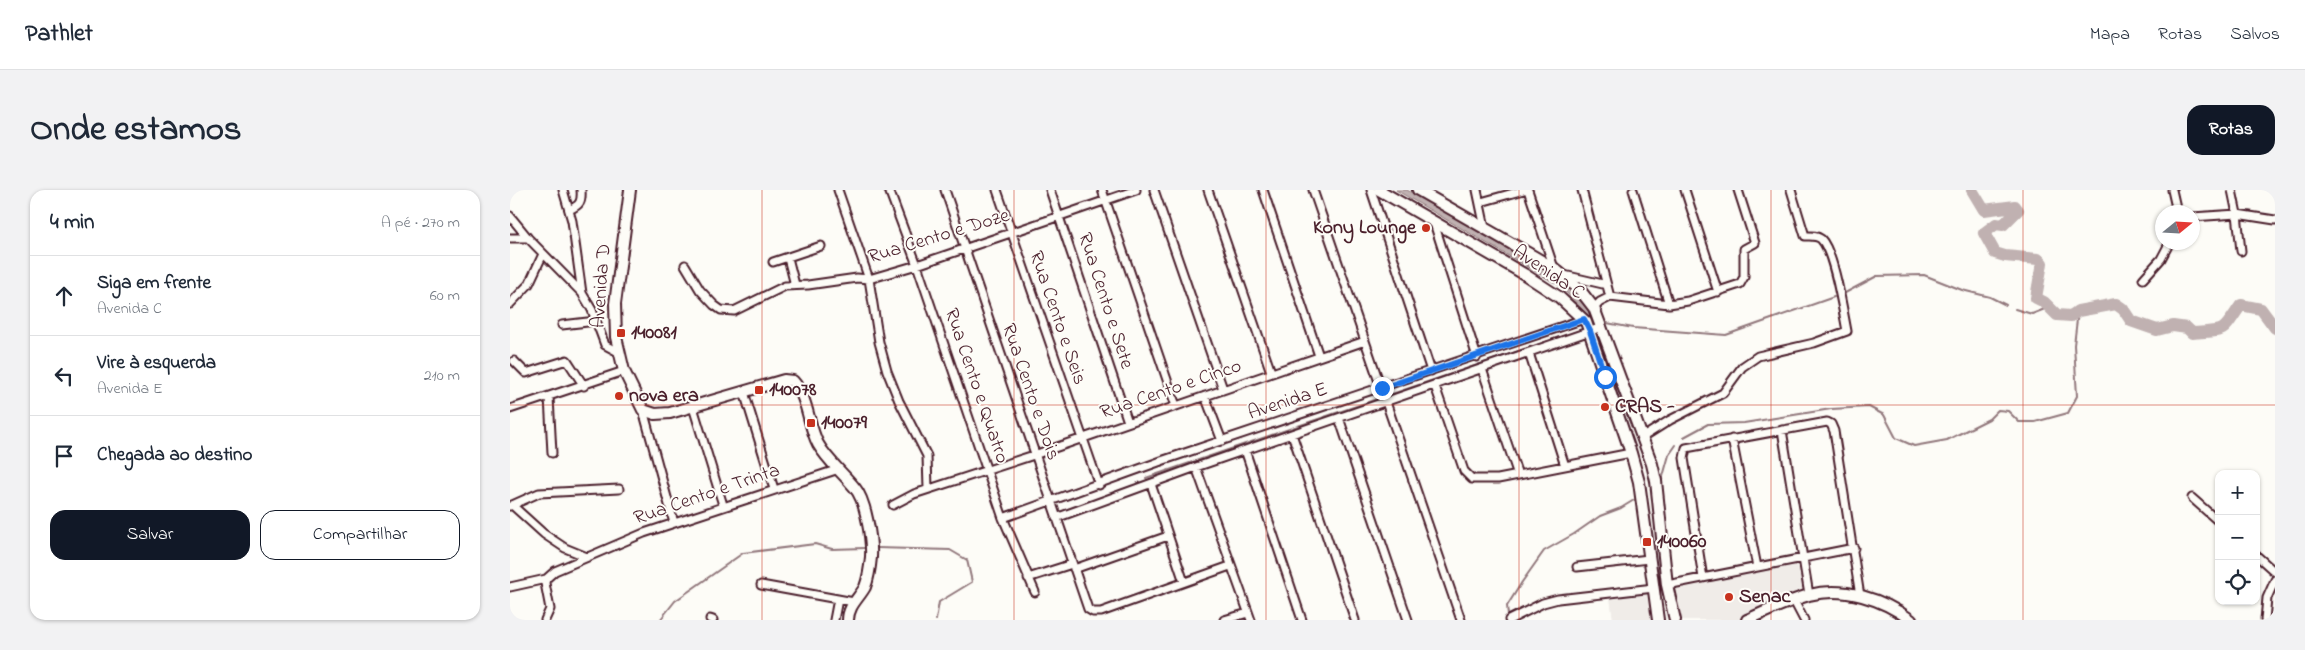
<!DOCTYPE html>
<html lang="pt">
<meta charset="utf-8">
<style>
:root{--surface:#fff;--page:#f2f2f3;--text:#1f2937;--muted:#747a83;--line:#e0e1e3;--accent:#111827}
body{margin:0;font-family:"Indie Flower",sans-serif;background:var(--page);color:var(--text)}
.controls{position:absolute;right:15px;bottom:15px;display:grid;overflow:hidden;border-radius:10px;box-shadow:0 1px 4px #0004}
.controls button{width:45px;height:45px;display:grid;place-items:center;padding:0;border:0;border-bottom:1px solid var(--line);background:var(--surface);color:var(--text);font:25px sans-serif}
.compass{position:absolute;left:1645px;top:15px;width:45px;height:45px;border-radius:50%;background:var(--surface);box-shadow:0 1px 4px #0004;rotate:72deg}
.stop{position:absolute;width:15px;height:15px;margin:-11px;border:4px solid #1a73e8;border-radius:50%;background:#fff}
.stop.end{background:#1a73e8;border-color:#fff;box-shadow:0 1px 5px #0008}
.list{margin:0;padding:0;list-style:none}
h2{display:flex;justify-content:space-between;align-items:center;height:65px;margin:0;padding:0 20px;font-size:21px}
h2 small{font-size:16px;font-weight:400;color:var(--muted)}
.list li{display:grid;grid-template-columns:32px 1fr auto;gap:15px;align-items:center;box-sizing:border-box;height:80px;padding:0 20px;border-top:1px solid var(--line)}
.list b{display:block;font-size:19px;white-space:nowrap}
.list p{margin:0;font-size:16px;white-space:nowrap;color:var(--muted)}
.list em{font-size:16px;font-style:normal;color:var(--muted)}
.actions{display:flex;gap:10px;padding:15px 20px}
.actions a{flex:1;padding:11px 0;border:1px solid var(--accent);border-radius:15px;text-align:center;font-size:18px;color:var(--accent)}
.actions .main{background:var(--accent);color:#fff}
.icon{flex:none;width:28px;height:28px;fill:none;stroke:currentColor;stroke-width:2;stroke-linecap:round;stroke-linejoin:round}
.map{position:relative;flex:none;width:1765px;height:430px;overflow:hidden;border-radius:15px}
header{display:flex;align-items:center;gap:30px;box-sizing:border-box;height:70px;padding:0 25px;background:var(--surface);border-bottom:1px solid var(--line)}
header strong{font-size:24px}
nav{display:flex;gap:28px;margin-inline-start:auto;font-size:18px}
.intro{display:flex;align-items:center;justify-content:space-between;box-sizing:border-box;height:120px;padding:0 30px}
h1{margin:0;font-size:35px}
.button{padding:12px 22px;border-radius:15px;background:var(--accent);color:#fff;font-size:18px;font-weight:700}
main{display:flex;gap:30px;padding:0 30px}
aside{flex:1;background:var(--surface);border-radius:15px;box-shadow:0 1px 4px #0004}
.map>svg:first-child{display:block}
</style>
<header>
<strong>Pathlet</strong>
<nav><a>Mapa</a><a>Rotas</a><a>Salvos</a></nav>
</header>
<div class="intro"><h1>Onde estamos</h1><a class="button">Rotas</a></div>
<main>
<aside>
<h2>4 min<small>A pé · 270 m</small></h2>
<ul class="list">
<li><svg class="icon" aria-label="ahead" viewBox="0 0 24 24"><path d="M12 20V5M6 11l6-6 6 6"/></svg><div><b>Siga em frente</b><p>Avenida C</p></div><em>60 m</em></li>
<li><svg class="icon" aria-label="left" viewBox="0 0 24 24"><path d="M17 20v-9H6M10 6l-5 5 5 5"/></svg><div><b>Vire à esquerda</b><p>Avenida E</p></div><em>210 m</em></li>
<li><svg class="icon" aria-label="arrive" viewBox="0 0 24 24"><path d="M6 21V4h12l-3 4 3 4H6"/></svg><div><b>Chegada ao destino</b></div></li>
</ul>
<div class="actions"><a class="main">Salvar</a><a>Compartilhar</a></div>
</aside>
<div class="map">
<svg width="1765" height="430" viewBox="0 0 1765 430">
<defs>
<pattern id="water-ripples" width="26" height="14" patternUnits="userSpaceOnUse" patternTransform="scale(1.25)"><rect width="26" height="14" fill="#c0b1b1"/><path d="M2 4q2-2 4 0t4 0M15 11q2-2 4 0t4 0" fill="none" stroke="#9e8f90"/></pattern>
</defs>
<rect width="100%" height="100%" fill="#fdfcf7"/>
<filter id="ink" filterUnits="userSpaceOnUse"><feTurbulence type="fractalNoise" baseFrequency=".02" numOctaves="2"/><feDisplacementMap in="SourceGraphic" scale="10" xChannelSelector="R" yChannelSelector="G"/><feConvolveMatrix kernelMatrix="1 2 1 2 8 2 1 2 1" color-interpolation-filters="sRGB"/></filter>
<g filter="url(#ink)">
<path fill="#f0ece8" d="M1289,373L1291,375L1295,397L1230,430H1168L1162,395Z
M1140,402L1144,430H1103L1100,408Z"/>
<path fill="url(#water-ripples)" stroke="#91777b" d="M886,0H897L1052,91L1077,118L1084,133L1081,134L1073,120L1050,96Z"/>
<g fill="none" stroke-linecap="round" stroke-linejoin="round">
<path stroke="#91777b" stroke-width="2" d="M1335,103L1367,86L1414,85L1452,100L1480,107L1496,115
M1505,119L1522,124L1540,117
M1097,133L1123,138L1216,145L1324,107
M879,205L1074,139
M1174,247L1198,234L1234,233L1321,219L1359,217L1374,225L1386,248L1404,256L1437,250L1479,229L1488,220L1498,221L1509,232H1525L1558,223L1567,206L1564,155L1568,121
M636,288L870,208
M1152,290L1159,265L1166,255
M367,358L440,360L457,370L462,392L429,412L426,430
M998,425L997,416L1012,392L1034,361L1064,344L1090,326L1111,318L1124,310
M150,430L165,411L233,363L305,354L322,359L355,358"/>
<path stroke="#c0b1b1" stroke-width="12" d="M1462,0L1474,20L1505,16L1508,20L1493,35L1486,34L1474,43L1485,63L1495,66L1528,69L1532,73L1526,108L1534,112L1547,125L1561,126L1568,121L1606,114L1613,119L1621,131L1647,140L1663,136L1677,138L1682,143C1718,140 1710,145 1731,115L1751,119L1765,138"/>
<defs>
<path id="minor" d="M53,0L62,31L72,103
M328,0L359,89L369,152L377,181L389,211L417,266L418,299
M379,0L407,75L493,328L525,402
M435,0L578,419L583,422H591L720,376
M487,0L589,295
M540,0L618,232
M592,0L666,216
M644,0L713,199
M698,0L761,182
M753,0L809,166
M803,0L951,430
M861,0L921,181
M967,0L975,38
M1018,0L1044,78
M1072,0L1100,107
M1123,0L1159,114
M1175,0L1208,102
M1662,0L1667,22
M1722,0L1727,24L1731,61
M971,12L1014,0
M59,20C70,15 72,12 71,0
M0,26L18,48L72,103L82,120L95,155L110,163
M1682,27L1727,24L1765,30
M924,33L967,167
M0,48H18
M278,68L285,95
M263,72L311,56
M175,75L190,100L204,115L211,120L224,121L275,96L298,95L347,88L359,89L407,75L626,0
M1054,85L1097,95
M1633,89L1651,69L1660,52
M0,114L19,94L33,64
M1084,118L1090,112L1100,107L1159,114L1178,111L1230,94L1234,87V59L1245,53L1228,0
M52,135L86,131
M1019,163L1055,276
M4,171L16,183L57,170L74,196
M972,179L1008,285
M925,196L954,281L962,289H988L1121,263
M234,202L264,299
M695,206L712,251
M39,207L42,263
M183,217L213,315
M0,219L114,181
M133,220L164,333
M829,228L898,430
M1272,240L1299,405
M782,244L845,430
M1133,247L1160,230L1213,203L1232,177L1248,166L1304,153L1337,141C1333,121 1324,62 1311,49C1306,45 1301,46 1295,46L1281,0
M1222,249L1247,377
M735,260L792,430
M686,277L741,430
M641,294L674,392
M1682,308L1709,332
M2,315L34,344L55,358L77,367
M383,315L404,304L524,265L855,151
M0,316L29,303L109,299
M493,328L654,270L1074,129
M546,328L686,277L1092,137
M1746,365L1765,382
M1067,377L1139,369
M564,379L658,346
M518,388L562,374
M1193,388L1174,268L1176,258L1317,232L1321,234L1324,241L1350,406
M251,395L344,412
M1157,395L1344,358
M0,397L36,389
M1284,411L1294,430
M200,429L203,430
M35,430L40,419L35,393L36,389L45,381L134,343L329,279
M324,430L328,409
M714,430L738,423
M999,430L1033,413L1048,409L1144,398
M1755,430L1757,408L1765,390"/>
<path id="secondary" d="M120,0L105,114L106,147L114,181L133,220L145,224L160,223L274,190L283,191C298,207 298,235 308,254C317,270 333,283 345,298C356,311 362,350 361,367C360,378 359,387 355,397C349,408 338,416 338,430
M1237,430C1257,421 1278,411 1299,405C1334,396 1373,409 1401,430"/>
<path id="primary" d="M869,0L1014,84L1049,107L1076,132L1121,263L1129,292L1148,430
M908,0L1044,78L1070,100L1084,118L1142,274L1146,291L1157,395L1165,430"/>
</defs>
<use href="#minor" stroke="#4a1f2b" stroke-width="11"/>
<use href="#secondary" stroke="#4a1f2b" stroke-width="14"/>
<use href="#primary" stroke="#4a1f2b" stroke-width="14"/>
<use href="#minor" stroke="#fdfcf7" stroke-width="7"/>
<use href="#secondary" stroke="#fdfcf7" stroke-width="10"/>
<use href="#primary" stroke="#fdfcf7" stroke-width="10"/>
</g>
</g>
<g fill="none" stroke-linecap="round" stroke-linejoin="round" filter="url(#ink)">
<path stroke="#1a73e8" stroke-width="6" d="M872,198L1074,129L1080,141L1095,187"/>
</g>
<path fill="none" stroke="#c8321e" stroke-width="1" stroke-opacity="0.55" d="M252,0V430M504,0V430M756,0V430M1009,0V430M1261,0V430M1513,0V430M0,215H1765"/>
<g fill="#c8321e" stroke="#fdfcf7" stroke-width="2">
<circle cx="916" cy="38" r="5"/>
<rect x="106" y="138" width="10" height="10" rx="2.5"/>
<rect x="244" y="195" width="10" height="10" rx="2.5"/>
<circle cx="109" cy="206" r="5"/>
<circle cx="1095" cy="217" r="5"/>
<rect x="296" y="228" width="10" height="10" rx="2.5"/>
<rect x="1132" y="347" width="10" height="10" rx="2.5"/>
<circle cx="1219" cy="407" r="5"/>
</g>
<g text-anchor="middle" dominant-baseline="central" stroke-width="4" stroke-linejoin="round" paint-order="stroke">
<g font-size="20" font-weight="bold" fill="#4a1f2b" stroke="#fdfcf7" text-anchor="start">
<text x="906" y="38" text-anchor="end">Kony Lounge</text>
<text x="121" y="143">140081</text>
<text x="259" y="200">140078</text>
<text x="119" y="206">nova era</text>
<text x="1105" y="217">CRAS -</text>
<text x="311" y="233">140079</text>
<text x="1147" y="352">140060</text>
<text x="1229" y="407">Senac</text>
</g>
<g font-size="20" fill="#4a1f2b" stroke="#fdfcf7">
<text transform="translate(429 47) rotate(-17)">Rua Cento e Doze</text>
<text transform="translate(1038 83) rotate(34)">Avenida C</text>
<text transform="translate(92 96) rotate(-86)">Avenida D</text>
<text transform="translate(595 111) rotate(72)">Rua Cento e Sete</text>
<text transform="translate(547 128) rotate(71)">Rua Cento e Seis</text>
<text transform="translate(466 196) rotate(71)">Rua Cento e Quatro</text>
<text transform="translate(661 200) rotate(-19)">Rua Cento e Cinco</text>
<text transform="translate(520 202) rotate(71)">Rua Cento e Dois</text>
<text transform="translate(778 212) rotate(-18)">Avenida E</text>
<text transform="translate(197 305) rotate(-19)">Rua Cento e Trinta</text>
</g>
</g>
</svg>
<div class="controls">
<button>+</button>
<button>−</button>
<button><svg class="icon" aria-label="locate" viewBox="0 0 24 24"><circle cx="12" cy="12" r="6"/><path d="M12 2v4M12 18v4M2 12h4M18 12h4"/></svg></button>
</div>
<svg class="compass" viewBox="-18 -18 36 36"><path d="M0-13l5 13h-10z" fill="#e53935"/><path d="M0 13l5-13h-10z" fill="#747a83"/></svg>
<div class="stop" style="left:1095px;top:187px"></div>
<div class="stop end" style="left:872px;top:198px"></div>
</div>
</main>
